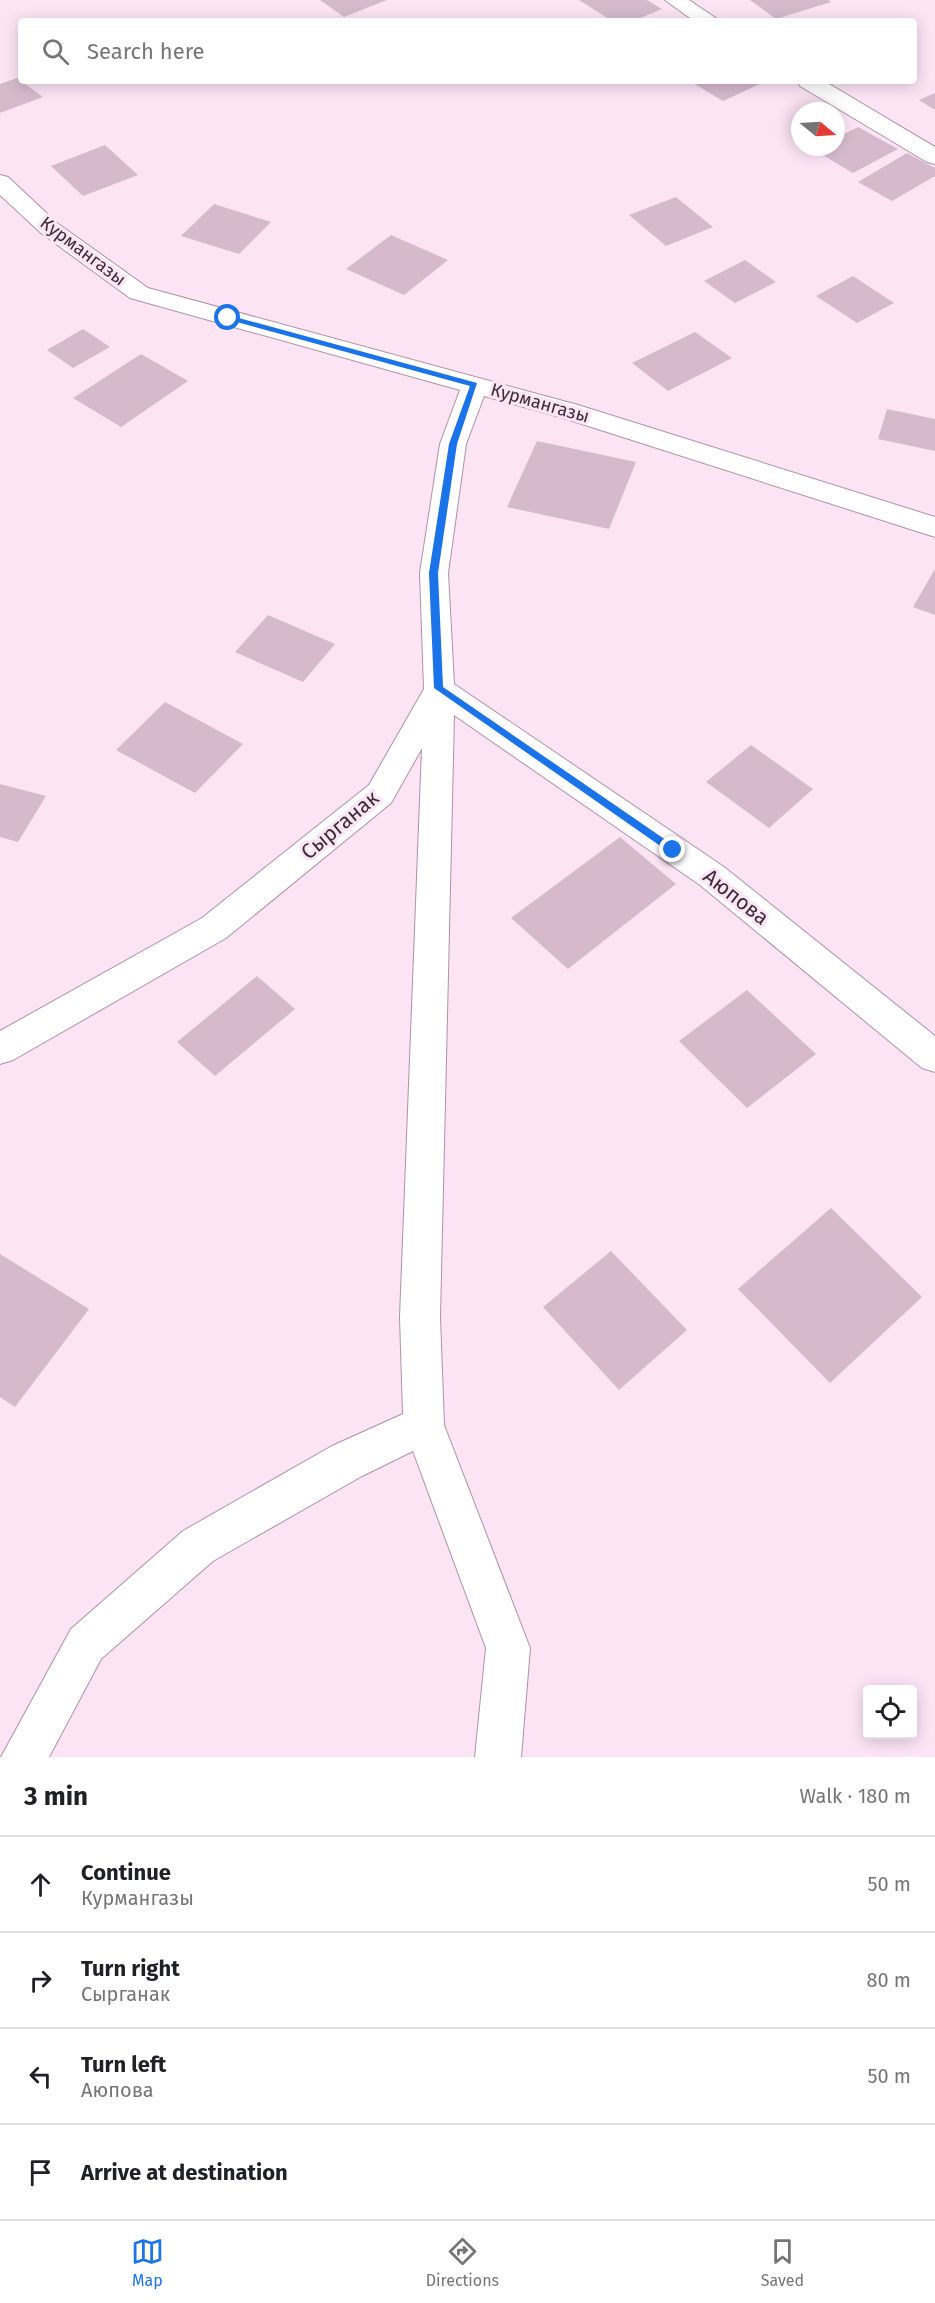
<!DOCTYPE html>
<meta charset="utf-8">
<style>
:root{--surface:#fff;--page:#f6f6f6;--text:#202124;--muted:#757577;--line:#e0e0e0;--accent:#1a73e8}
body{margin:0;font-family:"Fira Sans",sans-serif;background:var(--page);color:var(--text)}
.controls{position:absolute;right:18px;bottom:18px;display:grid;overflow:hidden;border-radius:6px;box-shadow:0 3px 15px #0003}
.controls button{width:54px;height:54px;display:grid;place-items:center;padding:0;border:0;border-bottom:2px solid var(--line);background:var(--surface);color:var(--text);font:30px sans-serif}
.compass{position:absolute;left:791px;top:102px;width:54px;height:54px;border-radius:50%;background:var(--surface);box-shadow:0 3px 15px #0003;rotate:108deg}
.stop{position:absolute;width:18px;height:18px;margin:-14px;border:4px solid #1a73e8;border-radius:50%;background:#fff}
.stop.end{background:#1a73e8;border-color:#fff;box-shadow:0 2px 6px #0008}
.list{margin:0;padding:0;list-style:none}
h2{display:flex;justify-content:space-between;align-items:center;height:78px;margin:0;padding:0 24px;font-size:26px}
h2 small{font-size:20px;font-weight:400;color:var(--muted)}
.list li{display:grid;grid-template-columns:39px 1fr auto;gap:18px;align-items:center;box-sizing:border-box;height:96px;padding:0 24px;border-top:2px solid var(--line)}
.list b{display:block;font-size:22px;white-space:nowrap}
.list p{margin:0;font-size:20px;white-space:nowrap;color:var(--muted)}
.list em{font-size:20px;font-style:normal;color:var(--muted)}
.icon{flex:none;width:33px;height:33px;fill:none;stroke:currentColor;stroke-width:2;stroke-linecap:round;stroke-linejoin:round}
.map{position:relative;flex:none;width:935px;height:1757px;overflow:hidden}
.search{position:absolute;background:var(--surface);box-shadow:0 3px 15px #0003;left:18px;right:18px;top:18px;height:66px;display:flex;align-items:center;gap:15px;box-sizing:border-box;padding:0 21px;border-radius:6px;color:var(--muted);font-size:22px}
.sheet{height:462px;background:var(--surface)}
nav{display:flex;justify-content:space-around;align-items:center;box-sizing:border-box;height:84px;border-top:2px solid var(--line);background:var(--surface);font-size:16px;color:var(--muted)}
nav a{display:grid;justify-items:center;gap:3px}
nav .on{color:var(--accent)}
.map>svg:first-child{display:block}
</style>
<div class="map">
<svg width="935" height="1757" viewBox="0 0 935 1757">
<rect width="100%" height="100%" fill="#fce4f5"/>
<path fill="#d6b9cd" d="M320,0H387L344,17Z
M579,0H647L662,9L633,21H612Z
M750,0H828L831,2L776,19Z
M20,77L21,81L43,97L0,113V84Z
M697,81H766L723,101L693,83Z
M935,93V110L919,100Z
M858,127L898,149L853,173L814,150L820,147H836V138Z
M105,145L138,175L83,196L51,166Z
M907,153L935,168V176L892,201L858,182Z
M676,197L713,227L666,246L629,215Z
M214,204L271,222L239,254L181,236Z
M391,235L448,260L404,295L346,269Z
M745,260L776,282L735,303L704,281Z
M853,276L894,303L857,323L816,296Z
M83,329L110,347L73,368L47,350Z
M695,332L732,358L668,391L632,363Z
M141,354L188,381L121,427L73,398Z
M887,409L935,419V451L878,439Z
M537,441L636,462L609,529L507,507Z
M935,569V615L913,607Z
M268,615L335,644L303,682L235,652Z
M165,702L243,744L195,793L116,750Z
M751,745L813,789L769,828L706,782Z
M0,784L46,796L18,842L0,837Z
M620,837L676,884L568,969L511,918Z
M257,976L295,1009L215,1076L177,1042Z
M747,990L816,1054L747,1108L679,1041Z
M831,1208L922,1297L830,1383L738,1289Z
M611,1251L687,1330L619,1390L543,1307Z
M0,1254L89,1309L15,1407L0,1397Z"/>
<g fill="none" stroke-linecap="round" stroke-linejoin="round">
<defs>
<path id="minor" d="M665,0H689L720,21H694Z
M797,81H824L935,147V164L927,162L800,86Z
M0,175L8,177L57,223L148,288L578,405L935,517V537L560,417L484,396L466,444L448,573L454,684L724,867L935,1036V1072L922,1068L700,885L454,715L440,1317L444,1425L530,1648L521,1757H475L486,1648L413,1451L362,1476L213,1561L101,1659L49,1757H1L71,1629L183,1531L332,1446L403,1414L400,1317L422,748L391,803L226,938L13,1060L0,1064V1031L202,918L369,785L424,689L420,573L440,444L460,390L130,298L41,233L0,195Z"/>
</defs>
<use href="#minor" stroke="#ae92a6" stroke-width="2"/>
<use href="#minor" fill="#fff" fill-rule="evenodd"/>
</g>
<path fill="#1a73e8" d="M228,315L477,383L457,444L438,573L443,687L676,847V852H669L434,688L429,573L449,444L470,386L226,319Z"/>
<g text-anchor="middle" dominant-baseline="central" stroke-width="6" stroke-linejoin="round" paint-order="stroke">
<g font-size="18" fill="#3a2f37" stroke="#fce4f5">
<text transform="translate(83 251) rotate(37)">Курмангазы</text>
<text transform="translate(540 403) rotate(16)">Курмангазы</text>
</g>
<g font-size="21" fill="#3a2f37" stroke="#fce4f5">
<text transform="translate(340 825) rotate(-40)">Сырганак</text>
<text transform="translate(736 897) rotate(38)">Аюпова</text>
</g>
</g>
</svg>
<div class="controls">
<button><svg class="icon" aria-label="locate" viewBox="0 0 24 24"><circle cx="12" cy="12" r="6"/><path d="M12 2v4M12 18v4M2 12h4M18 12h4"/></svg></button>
</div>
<svg class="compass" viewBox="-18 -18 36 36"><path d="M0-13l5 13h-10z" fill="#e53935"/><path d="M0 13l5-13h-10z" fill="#757577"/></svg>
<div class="stop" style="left:228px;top:318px"></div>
<div class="stop end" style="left:673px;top:850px"></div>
<div class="search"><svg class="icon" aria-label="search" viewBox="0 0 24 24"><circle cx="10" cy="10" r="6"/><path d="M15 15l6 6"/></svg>Search here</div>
</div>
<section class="sheet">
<h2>3 min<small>Walk · 180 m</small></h2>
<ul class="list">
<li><svg class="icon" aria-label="ahead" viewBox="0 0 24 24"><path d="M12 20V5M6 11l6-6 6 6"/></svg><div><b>Continue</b><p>Курмангазы</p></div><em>50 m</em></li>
<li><svg class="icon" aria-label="right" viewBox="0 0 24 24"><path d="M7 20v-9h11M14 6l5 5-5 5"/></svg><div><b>Turn right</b><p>Сырганак</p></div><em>80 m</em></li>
<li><svg class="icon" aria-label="left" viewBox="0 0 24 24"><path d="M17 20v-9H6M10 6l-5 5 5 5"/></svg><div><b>Turn left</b><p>Аюпова</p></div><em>50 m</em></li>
<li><svg class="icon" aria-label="arrive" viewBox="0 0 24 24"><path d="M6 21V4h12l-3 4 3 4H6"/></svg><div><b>Arrive at destination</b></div></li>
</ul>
</section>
<nav>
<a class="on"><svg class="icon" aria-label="map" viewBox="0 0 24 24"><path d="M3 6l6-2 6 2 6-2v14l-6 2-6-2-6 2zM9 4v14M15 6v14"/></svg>Map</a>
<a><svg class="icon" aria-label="directions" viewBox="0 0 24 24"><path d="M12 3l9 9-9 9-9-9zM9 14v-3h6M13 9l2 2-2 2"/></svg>Directions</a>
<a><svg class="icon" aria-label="saved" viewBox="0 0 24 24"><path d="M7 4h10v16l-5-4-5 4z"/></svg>Saved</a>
</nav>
